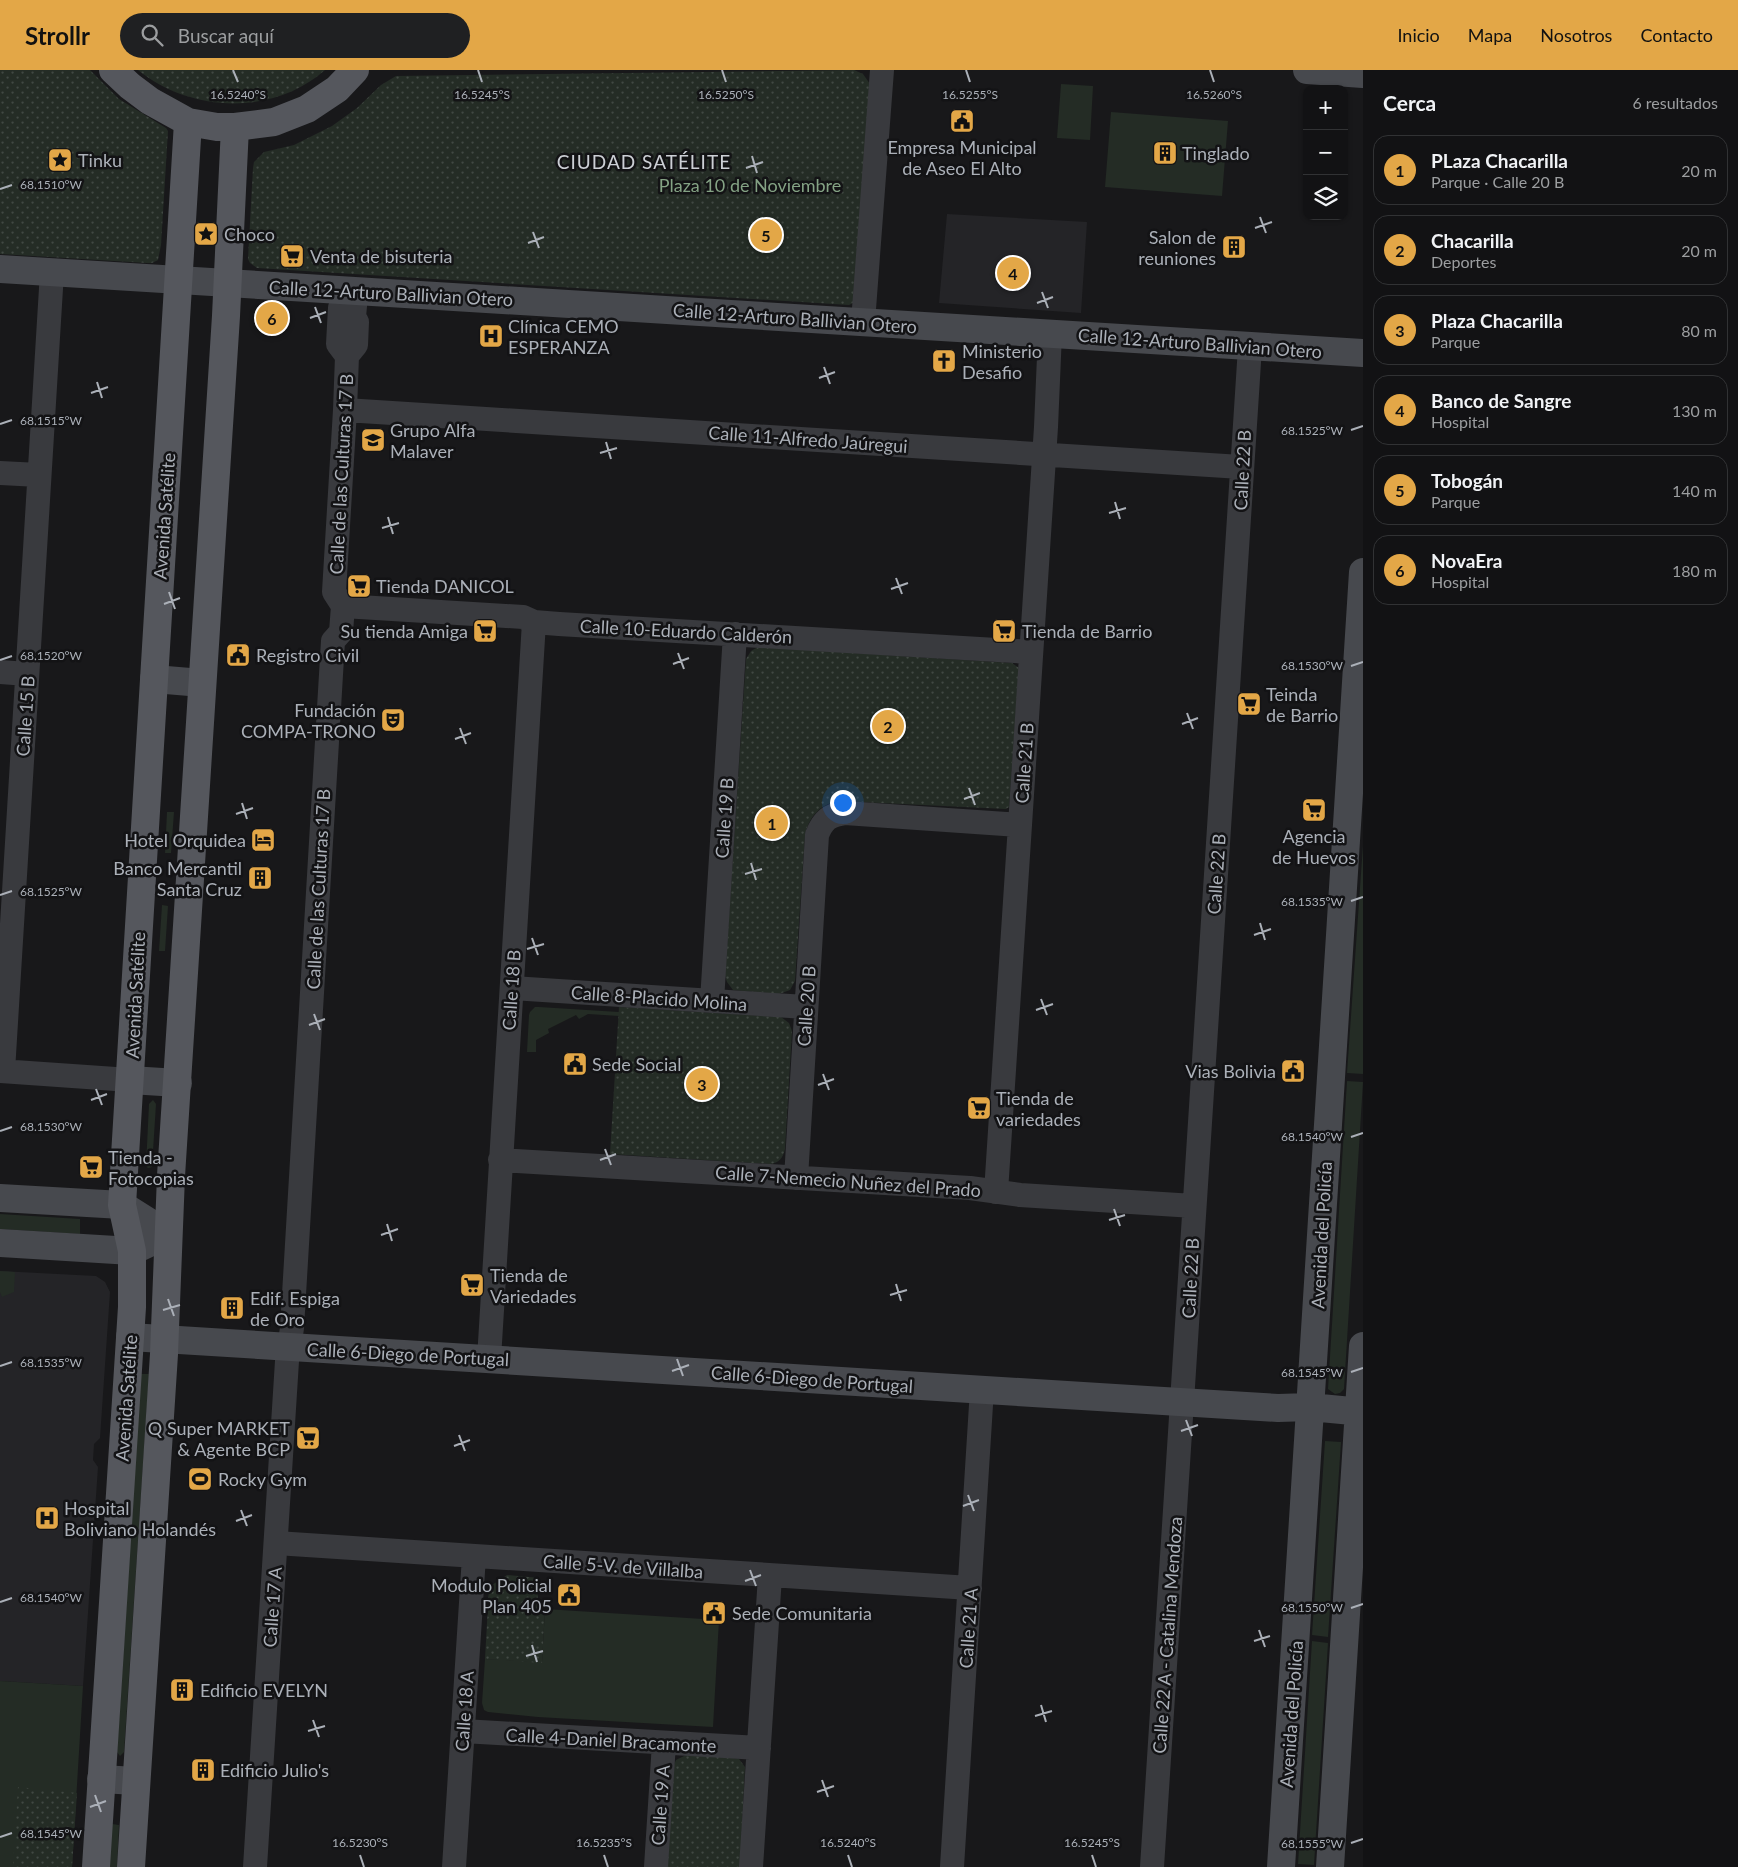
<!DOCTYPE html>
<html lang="es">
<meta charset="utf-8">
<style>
:root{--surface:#121214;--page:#1f2022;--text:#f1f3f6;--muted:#9c9ea0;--line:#313234;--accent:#e3a747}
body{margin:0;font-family:Lato,sans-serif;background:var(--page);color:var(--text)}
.controls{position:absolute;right:15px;top:15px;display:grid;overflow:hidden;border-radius:10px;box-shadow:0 1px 4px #0004}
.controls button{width:45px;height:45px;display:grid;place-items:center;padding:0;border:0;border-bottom:1px solid var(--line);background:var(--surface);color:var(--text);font:25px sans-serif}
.you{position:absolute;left:842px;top:732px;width:18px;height:18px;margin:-12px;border:4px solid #fff;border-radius:50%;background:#1a73e8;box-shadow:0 0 0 8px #1a73e833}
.badge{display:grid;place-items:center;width:32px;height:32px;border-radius:50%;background:var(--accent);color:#111;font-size:16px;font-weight:700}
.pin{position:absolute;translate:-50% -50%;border:2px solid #fff;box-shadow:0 1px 5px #0006}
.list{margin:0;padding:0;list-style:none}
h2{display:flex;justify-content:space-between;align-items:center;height:65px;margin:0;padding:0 20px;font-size:21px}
h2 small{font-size:16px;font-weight:400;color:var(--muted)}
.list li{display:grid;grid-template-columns:32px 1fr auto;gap:15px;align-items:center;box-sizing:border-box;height:70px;margin:0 10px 10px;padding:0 10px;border:1px solid var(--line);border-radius:15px}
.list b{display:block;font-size:19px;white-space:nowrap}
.list p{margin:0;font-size:16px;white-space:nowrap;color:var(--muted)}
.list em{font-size:16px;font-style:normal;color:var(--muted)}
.icon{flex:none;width:28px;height:28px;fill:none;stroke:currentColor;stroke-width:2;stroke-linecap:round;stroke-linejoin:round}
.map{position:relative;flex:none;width:1363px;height:1797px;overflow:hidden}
header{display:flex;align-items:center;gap:30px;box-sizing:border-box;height:70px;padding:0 25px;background:var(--accent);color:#111}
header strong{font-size:24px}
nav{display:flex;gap:28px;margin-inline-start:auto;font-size:18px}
.search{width:350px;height:45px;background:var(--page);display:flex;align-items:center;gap:12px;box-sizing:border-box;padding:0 18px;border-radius:28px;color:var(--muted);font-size:19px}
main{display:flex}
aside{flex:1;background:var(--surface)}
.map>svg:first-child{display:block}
</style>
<header>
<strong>Strollr</strong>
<div class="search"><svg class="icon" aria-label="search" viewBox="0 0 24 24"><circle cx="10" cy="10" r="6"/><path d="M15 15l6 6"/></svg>Buscar aquí</div>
<nav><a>Inicio</a><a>Mapa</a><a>Nosotros</a><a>Contacto</a></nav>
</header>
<main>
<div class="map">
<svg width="1363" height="1797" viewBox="0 0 1363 1797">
<defs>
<pattern id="park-dots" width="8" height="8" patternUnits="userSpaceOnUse" patternTransform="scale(1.25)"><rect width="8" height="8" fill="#242c25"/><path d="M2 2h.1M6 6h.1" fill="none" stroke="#414843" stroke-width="1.8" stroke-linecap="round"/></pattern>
</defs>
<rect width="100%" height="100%" fill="#18181a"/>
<path fill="#242427" d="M947,144L1087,152L1081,243L939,233Z
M0,1201L96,1206L105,1212L110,1222L100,1368L94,1374L93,1390L98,1397L83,1616L0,1611Z"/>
<path fill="#242c25" d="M1061,14L1093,16L1090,70L1057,68Z
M1111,42L1228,51L1222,126L1105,117Z
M167,742H174L171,783H165Z
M1363,775V1004L1347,1003Z
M162,835L168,836L165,881H159Z
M535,937H539L619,942V946L588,944L579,949L576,945L548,959L549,963L536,970V982H527L529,945L530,942Z
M1347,1011L1363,1012L1344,1319L1340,1323L1335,1324L1328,1319Z
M153,1030L156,1034L152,1097L148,1098L146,1096L149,1034Z
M0,1144L80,1149V1164L0,1159Z
M0,1201L15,1202L14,1222L2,1227L0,1222Z
M141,1304H149L124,1682L120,1686L117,1682Z
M1325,1371L1341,1372L1328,1567L1312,1565Z
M545,1539L719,1550L713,1657L538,1647L488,1642L484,1640L482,1633L485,1589L542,1592Z
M1312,1571L1328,1573L1314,1795L1298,1794Z
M0,1611L83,1616L72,1797H0Z
M112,1754L119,1755L117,1797H109Z"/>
<path fill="url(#park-dots)" d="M0,0H90L119,29L166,58L168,61L161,175L158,190L152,193H147L0,184Z
M138,0H325C273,46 191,43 138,0Z
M854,0L863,4L870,14L853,233L849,235L257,198L250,193L248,189L253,98L254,92L264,82L294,75L332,56L357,38L381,15L396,6Z
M758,577L1012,593L1019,598L1009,737L1006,739L839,731C820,734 809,747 805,765L795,911L790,920L779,924L733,920L727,912L725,906L746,589L751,581Z
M619,937L781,947L789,953L792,961L785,1079C783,1088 779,1093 770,1094L610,1084Z
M507,1505L539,1508L537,1538L545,1539L542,1593L485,1589L489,1517Z
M686,1685L733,1688L739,1689L745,1697L740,1797H667L674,1695L676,1690Z
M18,1717L77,1723L72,1797H13Z"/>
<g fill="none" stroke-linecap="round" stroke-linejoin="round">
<path stroke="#393a3e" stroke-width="24" d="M340,238L338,274L347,286
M863,252L882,0
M347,286L356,275L357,252L354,247L355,236
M345,340L1241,397
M0,403L39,405
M343,536L523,547L534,552L559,554L1031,582
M333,571L341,562L343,536L334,522L345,340L347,286
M0,602L27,604
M512,918L806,937
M712,931L735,564
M0,1001L130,1010
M3,1001L52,202
M500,1090L970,1118L1020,1125L1194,1136
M796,1108L817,765C823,750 829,745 845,743L1020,755
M996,1122L1046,357L1050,263
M489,1289L534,552
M276,1473L970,1518
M463,1661L759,1678
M255,1797L287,1291L292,1258L333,571
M454,1797L474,1486
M656,1797L664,1673
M751,1797L770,1506
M952,1797L982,1319
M1152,1797L1250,277"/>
<path stroke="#47494e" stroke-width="28" d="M1307,0L1363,4
M0,199L1363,283
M154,609L202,613
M130,1010L178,1013
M0,1128L122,1135L168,1164
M0,1173L132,1181L168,1164
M130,1267L1147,1330L1278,1338L1310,1337L1363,1342
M101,1709L136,1711
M1281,1797L1363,502
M1330,1797L1363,1276"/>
<path stroke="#55575d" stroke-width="28" d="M113,0L130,16L150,31L188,52L217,57H235L274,52L307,39L337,19L355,0
M96,1797L132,1237V1181L122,1135L188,52
M131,1797L164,1284L171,1106L226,246L235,57"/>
</g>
<path fill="none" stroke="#abb0b8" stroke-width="2" d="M233,0L238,12M478,0L482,12M722,0L726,12M966,0L970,12M1210,0L1214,12M752,86L757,103M746,98L763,92M0,119L12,115M1260,147L1266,163M1255,158L1272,152M533,162L539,178M528,173L544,167M1042,222L1048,238M1037,233L1053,227M315,237L321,253M310,248L326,242M824,297L830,314M819,308L835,302M97,312L102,328M91,323L108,317M0,354L12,350M1351,360L1363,356M606,372L611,389M600,383L617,378M1115,432L1120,449M1109,443L1126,438M388,447L393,464M382,458L399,453M896,508L902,524M891,519L908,513M169,522L175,539M164,534L180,528M678,583L684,599M0,590L12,586M673,594L689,588M1351,596L1363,592M1187,643L1193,659M1182,654L1198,648M460,658L466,674M455,669L471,663M969,718L975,735M964,729L980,723M242,733L247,749M236,744L253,738M751,793L756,810M745,804L762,799M0,825L12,821M1351,831L1363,827M1260,853L1265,870M1254,865L1271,859M532,868L538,885M527,879L544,874M1041,929L1047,945M1036,940L1053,934M314,944L320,960M309,955L325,949M823,1004L829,1020M818,1015L834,1009M96,1019L102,1035M91,1030L107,1024M0,1061L12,1057M1351,1067L1363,1063M605,1079L611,1095M600,1090L616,1084M1114,1139L1120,1156M1109,1150L1125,1145M387,1154L392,1171M381,1165L398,1159M896,1214L901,1231M890,1225L907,1220M168,1229L174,1246M163,1240L180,1235M677,1289L683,1306M0,1296L12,1292M672,1301L689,1295M1351,1302L1363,1298M1186,1350L1192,1366M1181,1361L1198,1355M459,1365L465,1381M454,1376L470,1370M968,1425L974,1441M963,1436L979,1430M241,1440L247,1456M236,1451L252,1445M750,1500L756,1516M745,1511L761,1505M0,1532L12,1528M1351,1538L1363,1534M1259,1560L1265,1577M1254,1571L1270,1566M532,1575L537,1592M526,1586L543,1581M1041,1635L1046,1652M1035,1646L1052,1641M313,1650L319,1667M308,1661L325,1656M822,1710L828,1727M817,1722L834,1716M95,1725L101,1742M90,1737L106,1731M0,1767L12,1763M1351,1773L1363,1769M360,1785L364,1797M604,1785L608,1797M848,1785L852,1797M1092,1785L1096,1797"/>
<defs>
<symbol id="civic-square" viewBox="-11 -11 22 22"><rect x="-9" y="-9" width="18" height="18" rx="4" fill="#e3a747" stroke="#131315"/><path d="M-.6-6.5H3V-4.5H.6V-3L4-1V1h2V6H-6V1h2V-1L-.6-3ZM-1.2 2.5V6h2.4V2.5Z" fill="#111"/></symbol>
<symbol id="building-square" viewBox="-11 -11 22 22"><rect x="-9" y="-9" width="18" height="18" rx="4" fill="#e3a747" stroke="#131315"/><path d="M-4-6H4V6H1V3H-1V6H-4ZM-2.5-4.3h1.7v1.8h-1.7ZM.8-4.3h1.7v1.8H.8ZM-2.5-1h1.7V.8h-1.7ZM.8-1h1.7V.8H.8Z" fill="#111"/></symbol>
<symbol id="sight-square" viewBox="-11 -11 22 22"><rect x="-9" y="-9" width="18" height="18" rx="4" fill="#e3a747" stroke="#131315"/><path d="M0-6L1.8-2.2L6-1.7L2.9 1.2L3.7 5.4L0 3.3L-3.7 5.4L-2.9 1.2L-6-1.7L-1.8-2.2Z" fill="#111"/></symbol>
<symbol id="supermarket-square" viewBox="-11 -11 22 22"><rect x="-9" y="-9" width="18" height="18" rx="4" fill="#e3a747" stroke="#131315"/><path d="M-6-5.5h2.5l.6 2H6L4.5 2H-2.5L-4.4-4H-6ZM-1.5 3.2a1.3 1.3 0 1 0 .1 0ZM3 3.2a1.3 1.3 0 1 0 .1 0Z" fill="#111"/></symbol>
<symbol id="hospital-square" viewBox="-11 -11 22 22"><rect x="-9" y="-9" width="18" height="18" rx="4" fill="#e3a747" stroke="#131315"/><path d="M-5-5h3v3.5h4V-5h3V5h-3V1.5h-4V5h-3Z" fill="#111"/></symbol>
<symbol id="church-square" viewBox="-11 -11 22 22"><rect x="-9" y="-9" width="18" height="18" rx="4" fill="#e3a747" stroke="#131315"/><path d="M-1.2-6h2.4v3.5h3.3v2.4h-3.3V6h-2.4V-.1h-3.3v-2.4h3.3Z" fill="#111"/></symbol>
<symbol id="university-square" viewBox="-11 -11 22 22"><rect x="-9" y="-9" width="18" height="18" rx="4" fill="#e3a747" stroke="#131315"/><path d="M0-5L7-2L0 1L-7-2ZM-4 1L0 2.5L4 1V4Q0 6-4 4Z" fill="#111"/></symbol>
<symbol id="theatre-square" viewBox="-11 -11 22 22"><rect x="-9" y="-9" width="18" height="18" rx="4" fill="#e3a747" stroke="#131315"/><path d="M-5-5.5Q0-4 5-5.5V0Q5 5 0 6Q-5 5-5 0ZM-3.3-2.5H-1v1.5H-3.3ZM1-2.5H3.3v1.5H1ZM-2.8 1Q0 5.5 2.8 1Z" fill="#111"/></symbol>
<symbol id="hotel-square" viewBox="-11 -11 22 22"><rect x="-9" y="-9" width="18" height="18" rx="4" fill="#e3a747" stroke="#131315"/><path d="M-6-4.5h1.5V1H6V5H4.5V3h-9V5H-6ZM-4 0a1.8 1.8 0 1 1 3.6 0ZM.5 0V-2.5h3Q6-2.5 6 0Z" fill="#111"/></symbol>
<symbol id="stadium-square" viewBox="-11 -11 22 22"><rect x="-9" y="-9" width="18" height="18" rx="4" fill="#e3a747" stroke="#131315"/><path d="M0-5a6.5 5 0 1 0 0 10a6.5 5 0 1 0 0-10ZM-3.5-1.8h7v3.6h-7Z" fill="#111"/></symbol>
</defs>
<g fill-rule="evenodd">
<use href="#civic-square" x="948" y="37" width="28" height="28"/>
<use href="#building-square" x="1151" y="69" width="28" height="28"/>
<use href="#sight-square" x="46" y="76" width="28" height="28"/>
<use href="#sight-square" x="192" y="150" width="28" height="28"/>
<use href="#building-square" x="1220" y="163" width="28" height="28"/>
<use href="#supermarket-square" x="278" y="172" width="28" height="28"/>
<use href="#hospital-square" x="477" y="252" width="28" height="28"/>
<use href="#church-square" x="930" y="277" width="28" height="28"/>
<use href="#university-square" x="359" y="356" width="28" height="28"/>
<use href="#supermarket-square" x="345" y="502" width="28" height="28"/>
<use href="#supermarket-square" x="471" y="547" width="28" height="28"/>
<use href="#supermarket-square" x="990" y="547" width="28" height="28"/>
<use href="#civic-square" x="224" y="571" width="28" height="28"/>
<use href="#supermarket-square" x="1235" y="620" width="28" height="28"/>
<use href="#theatre-square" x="379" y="636" width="28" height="28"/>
<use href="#supermarket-square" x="1300" y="726" width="28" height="28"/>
<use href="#hotel-square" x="249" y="756" width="28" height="28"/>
<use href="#building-square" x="246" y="794" width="28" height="28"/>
<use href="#civic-square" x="561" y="980" width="28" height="28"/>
<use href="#civic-square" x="1279" y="987" width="28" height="28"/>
<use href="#supermarket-square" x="965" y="1024" width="28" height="28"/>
<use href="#supermarket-square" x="77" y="1083" width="28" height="28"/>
<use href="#supermarket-square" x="458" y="1201" width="28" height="28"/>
<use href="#building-square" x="218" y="1224" width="28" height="28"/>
<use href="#supermarket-square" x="294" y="1354" width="28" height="28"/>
<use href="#stadium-square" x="186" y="1395" width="28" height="28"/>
<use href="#hospital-square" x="33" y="1434" width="28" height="28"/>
<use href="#civic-square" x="555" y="1511" width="28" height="28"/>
<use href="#civic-square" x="700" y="1529" width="28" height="28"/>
<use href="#building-square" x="168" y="1606" width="28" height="28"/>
<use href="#building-square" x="189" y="1686" width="28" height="28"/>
</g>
<g text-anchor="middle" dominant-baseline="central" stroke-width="5" stroke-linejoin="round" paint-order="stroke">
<g font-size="18" fill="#abb0b8" stroke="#131315" text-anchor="start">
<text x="962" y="77" text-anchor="middle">Empresa Municipal<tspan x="962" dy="21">de Aseo El Alto</tspan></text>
<text x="1182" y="83">Tinglado</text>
<text x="78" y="90">Tinku</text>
<text x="224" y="164">Choco</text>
<text x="1216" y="167" text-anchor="end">Salon de<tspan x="1216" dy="21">reuniones</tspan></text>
<text x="310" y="186">Venta de bisuteria</text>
<text x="508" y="256">Clínica CEMO<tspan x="508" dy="21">ESPERANZA</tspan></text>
<text x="962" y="281">Ministerio<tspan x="962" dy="21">Desafio</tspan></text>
<text x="390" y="360">Grupo Alfa<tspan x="390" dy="21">Malaver</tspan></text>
<text x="376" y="516">Tienda DANICOL</text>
<text x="468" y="561" text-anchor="end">Su tienda Amiga</text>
<text x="1022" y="561">Tienda de Barrio</text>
<text x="256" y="585">Registro Civil</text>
<text x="1266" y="624">Teinda<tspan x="1266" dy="21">de Barrio</tspan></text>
<text x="376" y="640" text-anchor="end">Fundación<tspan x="376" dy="21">COMPA-TRONO</tspan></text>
<text x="1314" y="766" text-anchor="middle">Agencia<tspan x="1314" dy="21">de Huevos</tspan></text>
<text x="246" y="770" text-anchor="end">Hotel Orquidea</text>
<text x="242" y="798" text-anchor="end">Banco Mercantil<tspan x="242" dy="21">Santa Cruz</tspan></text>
<text x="592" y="994">Sede Social</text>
<text x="1276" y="1001" text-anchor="end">Vias Bolivia</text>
<text x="996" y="1028">Tienda de<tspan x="996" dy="21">variedades</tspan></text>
<text x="108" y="1087">Tienda -<tspan x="108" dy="21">Fotocopias</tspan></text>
<text x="490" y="1205">Tienda de<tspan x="490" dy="21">Variedades</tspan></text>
<text x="250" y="1228">Edif. Espiga<tspan x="250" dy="21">de Oro</tspan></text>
<text x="290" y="1358" text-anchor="end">Q Super MARKET<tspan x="290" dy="21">&amp; Agente BCP</tspan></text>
<text x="218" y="1409">Rocky Gym</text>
<text x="64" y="1438">Hospital<tspan x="64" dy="21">Boliviano Holandés</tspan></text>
<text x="552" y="1515" text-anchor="end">Modulo Policial<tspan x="552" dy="21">Plan 405</tspan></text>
<text x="732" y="1543">Sede Comunitaria</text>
<text x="200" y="1620">Edificio EVELYN</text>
<text x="220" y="1700">Edificio Julio's</text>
</g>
<g font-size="18" fill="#84a284" stroke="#131315">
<text x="750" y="115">Plaza 10 de Noviembre</text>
</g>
<g font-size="18" fill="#abb0b8" stroke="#131315">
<text transform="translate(391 223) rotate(3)">Calle 12-Arturo Ballivian Otero</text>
<text transform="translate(795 248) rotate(4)">Calle 12-Arturo Ballivian Otero</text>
<text transform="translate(1200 273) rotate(4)">Calle 12-Arturo Ballivian Otero</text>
<text transform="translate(808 369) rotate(4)">Calle 11-Alfredo Jaúregui</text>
<text transform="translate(1242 400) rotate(-87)">Calle 22 B</text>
<text transform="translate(341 404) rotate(-87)">Calle de las Culturas 17 B</text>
<text transform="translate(164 446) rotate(-86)">Avenida Satélite</text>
<text transform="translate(686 561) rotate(3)">Calle 10-Eduardo Calderón</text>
<text transform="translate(25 646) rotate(-86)">Calle 15 B</text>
<text transform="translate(1024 693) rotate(-86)">Calle 21 B</text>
<text transform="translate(724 748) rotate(-86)">Calle 19 B</text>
<text transform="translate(1216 804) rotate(-86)">Calle 22 B</text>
<text transform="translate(318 819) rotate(-87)">Calle de las Culturas 17 B</text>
<text transform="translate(511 920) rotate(-86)">Calle 18 B</text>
<text transform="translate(135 925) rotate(-87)">Avenida Satélite</text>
<text transform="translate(659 928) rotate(4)">Calle 8-Placido Molina</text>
<text transform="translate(806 936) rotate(-86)">Calle 20 B</text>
<text transform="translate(848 1111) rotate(4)">Calle 7-Nemecio Nuñez del Prado</text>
<text transform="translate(1321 1165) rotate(-87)">Avenida del Policía</text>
<text transform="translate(1190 1208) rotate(-87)">Calle 22 B</text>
<text transform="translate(408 1284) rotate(3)">Calle 6-Diego de Portugal</text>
<text transform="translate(812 1309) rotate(4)">Calle 6-Diego de Portugal</text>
<text transform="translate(126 1328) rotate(-86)">Avenida Satélite</text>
<text transform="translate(623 1496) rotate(4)">Calle 5-V. de Villalba</text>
<text transform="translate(272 1537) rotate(-86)">Calle 17 A</text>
<text transform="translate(968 1558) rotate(-86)">Calle 21 A</text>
<text transform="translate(1167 1565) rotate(-86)">Calle 22 A - Catalina Mendoza</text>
<text transform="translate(464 1641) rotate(-86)">Calle 18 A</text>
<text transform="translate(1291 1644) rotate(-86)">Avenida del Policía</text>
<text transform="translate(611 1670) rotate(3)">Calle 4-Daniel Bracamonte</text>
<text transform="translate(660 1735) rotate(-86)">Calle 19 A</text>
</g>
<g font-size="19" letter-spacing="1" fill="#cccfd5" stroke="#131315">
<text x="644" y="91">CIUDAD SATÉLITE</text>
</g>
</g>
<g font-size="12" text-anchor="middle" fill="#abb0b8" stroke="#131315" stroke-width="5" stroke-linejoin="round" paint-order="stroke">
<text x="238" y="29">16.5240°S</text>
<text x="482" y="29">16.5245°S</text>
<text x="726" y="29">16.5250°S</text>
<text x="970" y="29">16.5255°S</text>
<text x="1214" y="29">16.5260°S</text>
<text x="51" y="119">68.1510°W</text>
<text x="51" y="355">68.1515°W</text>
<text x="1312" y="365">68.1525°W</text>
<text x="51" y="590">68.1520°W</text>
<text x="1312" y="600">68.1530°W</text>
<text x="51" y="826">68.1525°W</text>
<text x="1312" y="836">68.1535°W</text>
<text x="51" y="1061">68.1530°W</text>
<text x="1312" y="1071">68.1540°W</text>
<text x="51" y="1297">68.1535°W</text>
<text x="1312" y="1307">68.1545°W</text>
<text x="51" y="1532">68.1540°W</text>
<text x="1312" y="1542">68.1550°W</text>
<text x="51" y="1768">68.1545°W</text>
<text x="360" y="1777">16.5230°S</text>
<text x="604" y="1777">16.5235°S</text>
<text x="848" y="1777">16.5240°S</text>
<text x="1092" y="1777">16.5245°S</text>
<text x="1312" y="1778">68.1555°W</text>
</g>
</svg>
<div class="controls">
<button>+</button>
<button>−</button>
<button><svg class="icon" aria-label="layers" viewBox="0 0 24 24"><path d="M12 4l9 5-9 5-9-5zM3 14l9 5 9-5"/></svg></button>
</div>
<div class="you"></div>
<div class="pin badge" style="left:772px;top:753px">1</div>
<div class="pin badge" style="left:888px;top:656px">2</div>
<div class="pin badge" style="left:702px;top:1014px">3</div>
<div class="pin badge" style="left:1013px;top:203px">4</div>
<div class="pin badge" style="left:766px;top:165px">5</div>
<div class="pin badge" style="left:272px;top:248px">6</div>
</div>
<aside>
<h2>Cerca<small>6 resultados</small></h2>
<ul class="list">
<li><span class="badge">1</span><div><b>PLaza Chacarilla</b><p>Parque · Calle 20 B</p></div><em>20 m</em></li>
<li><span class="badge">2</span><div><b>Chacarilla</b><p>Deportes</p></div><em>20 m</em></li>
<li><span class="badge">3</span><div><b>Plaza Chacarilla</b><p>Parque</p></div><em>80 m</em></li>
<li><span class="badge">4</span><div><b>Banco de Sangre</b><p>Hospital</p></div><em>130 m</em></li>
<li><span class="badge">5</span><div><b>Tobogán</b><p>Parque</p></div><em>140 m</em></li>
<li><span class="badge">6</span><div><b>NovaEra</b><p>Hospital</p></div><em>180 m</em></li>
</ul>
</aside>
</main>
